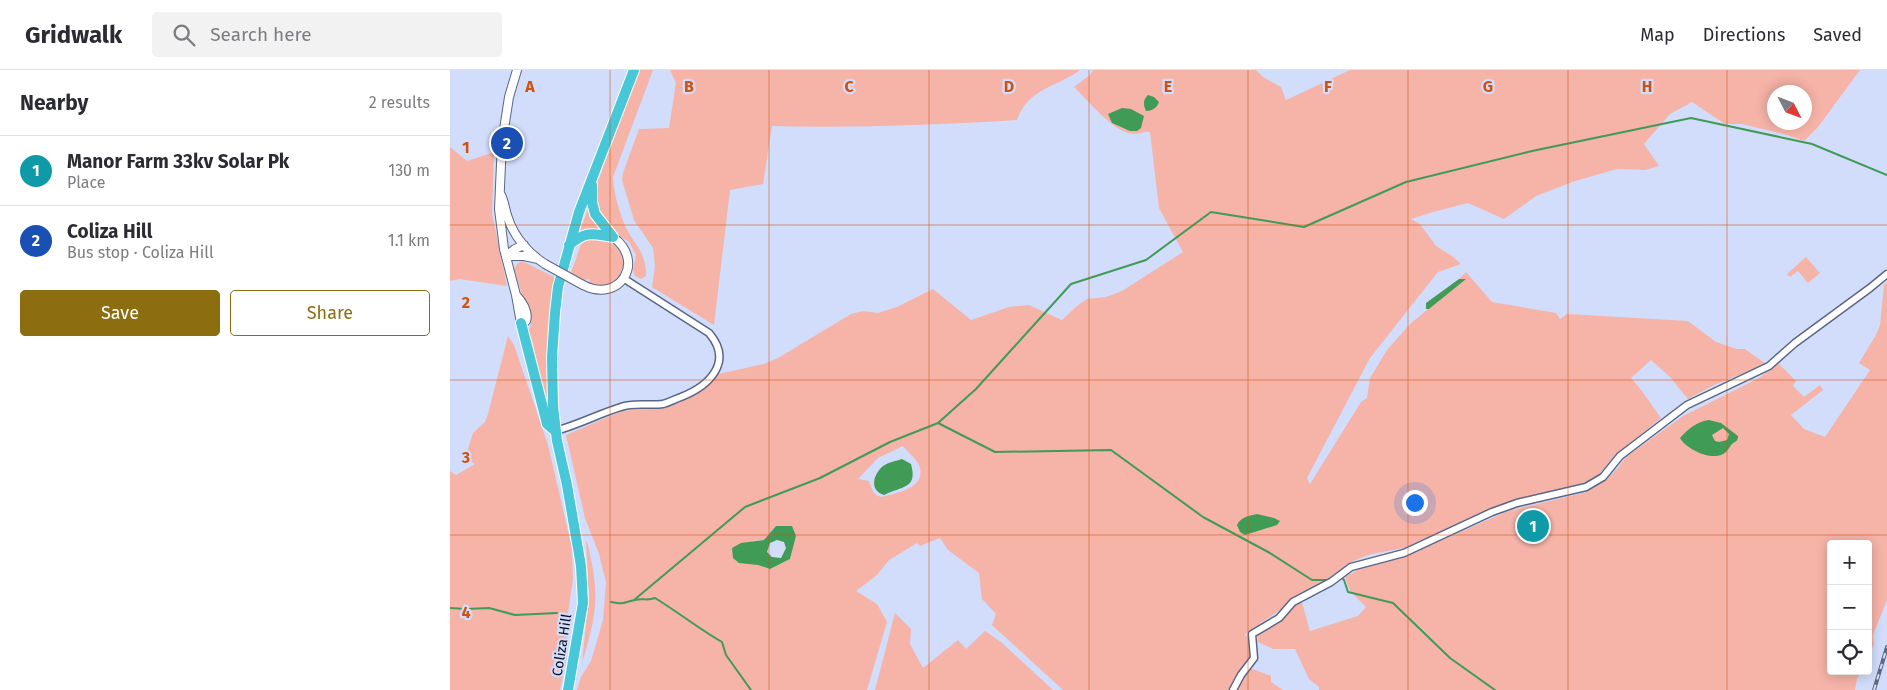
<!DOCTYPE html>
<meta charset="utf-8">
<style>
:root{--surface:#fff;--page:#f2f2f3;--text:#2b2b33;--muted:#7c7c81;--line:#e1e1e2;--accent:#8c6e10}
body{margin:0;font-family:"Fira Sans",sans-serif;background:var(--page);color:var(--text)}
.controls{position:absolute;right:15px;bottom:15px;display:grid;overflow:hidden;border-radius:5px;box-shadow:0 2px 12px #0003}
.controls button{width:45px;height:45px;display:grid;place-items:center;padding:0;border:0;border-bottom:1px solid var(--line);background:var(--surface);color:var(--text);font:25px sans-serif}
.compass{position:absolute;left:1317px;top:15px;width:45px;height:45px;border-radius:50%;background:var(--surface);box-shadow:0 2px 12px #0003;rotate:132deg}
.you{position:absolute;left:964px;top:432px;width:18px;height:18px;margin:-12px;border:4px solid #fff;border-radius:50%;background:#1a73e8;box-shadow:0 0 0 8px #1a73e833}
.badge{display:grid;place-items:center;width:32px;height:32px;border-radius:50%;background:var(--accent);color:#fff;font-size:16px;font-weight:700}
.pin{position:absolute;translate:-50% -50%;border:2px solid #fff;box-shadow:0 1px 5px #0006}
.list{margin:0;padding:0;list-style:none}
h2{display:flex;justify-content:space-between;align-items:center;height:65px;margin:0;padding:0 20px;font-size:21px}
h2 small{font-size:16px;font-weight:400;color:var(--muted)}
.list li{display:grid;grid-template-columns:32px 1fr auto;gap:15px;align-items:center;box-sizing:border-box;height:70px;padding:0 20px;border-top:1px solid var(--line)}
.list b{display:block;font-size:19px;white-space:nowrap}
.list p{margin:0;font-size:16px;white-space:nowrap;color:var(--muted)}
.list em{font-size:16px;font-style:normal;color:var(--muted)}
.actions{display:flex;gap:10px;padding:15px 20px}
.actions a{flex:1;padding:11px 0;border:1px solid var(--accent);border-radius:5px;text-align:center;font-size:18px;color:var(--accent)}
.actions .main{background:var(--accent);color:#fff}
.icon{flex:none;width:28px;height:28px;fill:none;stroke:currentColor;stroke-width:2;stroke-linecap:round;stroke-linejoin:round}
.map{position:relative;flex:none;width:1437px;height:620px;overflow:hidden}
header{display:flex;align-items:center;gap:30px;box-sizing:border-box;height:70px;padding:0 25px;background:var(--surface);border-bottom:1px solid var(--line)}
header strong{font-size:24px}
nav{display:flex;gap:28px;margin-inline-start:auto;font-size:18px}
.search{width:350px;height:45px;background:var(--page);display:flex;align-items:center;gap:12px;box-sizing:border-box;padding:0 18px;border-radius:5px;color:var(--muted);font-size:19px}
main{display:flex}
aside{flex:1;background:var(--surface)}
.map>svg:first-child{display:block}
</style>
<header>
<strong>Gridwalk</strong>
<div class="search"><svg class="icon" aria-label="search" viewBox="0 0 24 24"><circle cx="10" cy="10" r="6"/><path d="M15 15l6 6"/></svg>Search here</div>
<nav><a>Map</a><a>Directions</a><a>Saved</a></nav>
</header>
<main>
<aside>
<h2>Nearby<small>2 results</small></h2>
<ul class="list">
<li><span class="badge" style="background:#0f9aa8">1</span><div><b>Manor Farm 33kv Solar Pk</b><p>Place</p></div><em>130 m</em></li>
<li><span class="badge" style="background:#1a4fb4">2</span><div><b>Coliza Hill</b><p>Bus stop · Coliza Hill</p></div><em>1.1 km</em></li>
</ul>
<div class="actions"><a class="main">Save</a><a>Share</a></div>
</aside>
<div class="map">
<svg width="1437" height="620" viewBox="0 0 1437 620">
<rect width="100%" height="100%" fill="#d2ddfb"/>
<path fill="#f6b3a8" fill-rule="evenodd" d="M189,0H203L163,107C164,123 168,138 174,153C183,175 196,179 196,206L191,209L185,206L183,200L186,185L179,172L165,163L150,149L144,122Z
M220,0H630C606,18 579,17 567,50C486,55 403,58 322,56L313,114L280,120L264,255L202,217L205,196L203,178L184,150L172,110L173,103L189,59L219,58L226,13Z
M643,0H806L813,7L831,17L836,30L900,0H1410L1368,57L1354,71L1337,65L1292,54H1275L1242,32L1220,44L1194,74L1209,96L1195,100L1167,99L1125,111L1086,126L1054,149L1018,133L983,142L961,149L970,154L986,176L1002,186L1011,194L988,202L920,288L857,408L860,414L911,332L917,328L920,308L937,280L960,254L1015,209H1009L1016,202L1042,232L1106,243L1110,249L1117,244L1238,251L1266,272L1287,279H1295L1316,294L1264,315L1238,329L1220,307L1201,290L1181,308C1193,321 1201,334 1211,348L1165,385L1146,408L1129,414L1067,430L1035,441L954,478L922,484L905,490L867,517L845,527L830,540L795,564L798,568L802,586L789,603L780,620H613L542,555L546,544L532,529L529,503L498,480L490,468L470,476L467,473L439,490L426,506L406,521L427,534L437,552L417,620H127L131,607L141,591L153,550L156,512L149,484L135,448L116,365L172,341L214,337L235,330L253,318L268,304L314,294L328,288L401,244L413,241L428,243L447,237L483,219L521,250L559,237L579,235L612,250L627,236L637,229L656,227L672,221L733,182L709,138L700,62C694,61 691,64 685,64C664,64 638,30 624,17L640,5ZM1324,22H1354V52H1324ZM453,376C457,382 466,388 469,395C478,418 446,423 432,427C423,426 422,419 419,411L408,409L428,388ZM326,456L346,466L340,489L320,499L308,495L302,471L314,470Z
M0,77L17,91L44,82L42,143L57,216L9,209L0,211Z
M138,139L140,141L157,164L130,161Z
M140,169C148,171 160,171 167,177C186,193 167,225 139,215L140,209L133,210L121,203L131,174Z
M1356,187L1370,203L1358,213L1348,201L1340,207L1337,204Z
M72,191L106,208C98,256 97,299 99,347L82,269L78,266V260L81,256L80,250L64,199L67,194Z
M1437,212V530L1423,565L1424,575L1418,586V474H1381V601H1411L1407,609L1405,620H869V617L859,609L845,579H823L808,572L807,565L851,529L860,561L908,546L916,537L900,521L895,507L915,496L954,487L1058,441L1137,422L1152,413L1167,399L1176,387L1233,346L1309,308L1328,293L1346,311L1343,316L1354,327L1370,315L1373,320L1341,345L1354,359L1375,367L1420,300L1409,293L1426,265L1430,255L1434,215Z
M58,266L64,275L98,375L122,478L123,509L117,550L116,592L110,620H0V401L6,405L25,394L15,388L23,363L35,352L38,344Z
M136,470L138,475C146,511 149,532 139,568C137,576 135,584 132,591L139,528Z
M445,543L461,559L460,574L473,598L508,570L516,579L535,561L551,572L603,620H425Z
M800,598L821,606V612L833,620H786L791,609Z"/>
<path fill="#409b57" fill-rule="evenodd" d="M698,25L704,27L709,32C707,38 702,41 696,41C693,34 693,30 698,25Z
M672,38L681,39L694,46L691,58L687,61H680L662,53L658,44Z
M1009,209H1016L979,239H976V233Z
M1259,350L1271,353L1288,366C1288,372 1285,371 1281,375C1279,378 1277,382 1273,384C1261,391 1236,379 1230,368C1238,359 1248,351 1259,350ZM1273,358L1279,364L1277,370L1269,372L1265,371L1262,365Z
M452,389L461,394C468,419 452,416 434,425C419,420 423,405 433,396C439,392 446,391 452,389Z
M807,444L824,448L830,451L827,455L795,465L790,462L787,455C791,447 798,446 807,444Z
M326,456H342L346,466L340,489L320,499L308,495L289,493L283,488L282,478L291,473L314,470ZM327,470L334,472L336,478L331,488L322,487L317,482L320,473Z"/>
<g fill="none" stroke-linecap="round" stroke-linejoin="round">
<path stroke="#409b57" stroke-width="2" d="M488,353L526,319L621,214L696,190L761,142L854,157L956,112L1082,81L1241,48L1362,74L1437,105
M891,507L894,510L898,522L943,533L1000,588L1045,620
M184,530L295,437L370,408L440,372L488,353L545,382L661,380L753,447L820,483L862,510H880
M161,532C177,535 172,532 185,530C192,528 198,531 205,528C228,542 249,559 272,572L276,585L301,620
M0,538L16,539L39,538L65,545L107,543"/>
<defs>
<path id="minor" d="M105,361C128,355 148,344 171,337C184,332 199,336 213,334C220,332 225,329 231,327C259,316 284,292 259,263L173,208
M783,620L791,605L804,588L802,564L829,548L843,532L881,512L901,497L954,483L1042,442L1067,433L1136,417L1153,407L1170,386L1237,335L1319,296L1345,273L1420,218L1437,204"/>
<path id="tertiary" d="M51,125C55,133 55,141 58,148C64,167 79,184 95,194
M56,186H74L88,189
M56,186L65,179L74,175
M133,215C170,234 196,191 163,167
M66,225C72,231 79,242 76,251L71,253L66,225L54,179L49,139L52,72L59,27L67,0"/>
<path id="trunk" d="M142,115V132L145,144L163,167
M119,175C137,160 142,164 163,167
M71,253L95,346L97,354L105,361
M118,620L133,533L131,496L117,415L107,371L103,336L102,287L105,243L108,217L129,142L184,0"/>
</defs>
<use href="#minor" stroke="#5a6686" stroke-width="9"/>
<use href="#tertiary" stroke="#5a6686" stroke-width="10"/>
<use href="#trunk" stroke="#fff" stroke-width="12"/>
<use href="#minor" stroke="#fff" stroke-width="6"/>
<use href="#tertiary" stroke="#fff" stroke-width="8"/>
<use href="#trunk" stroke="#48c7d8" stroke-width="10"/>
<defs>
<path id="rail" d="M1424,620L1437,577"/>
</defs>
<use href="#rail" stroke="#62697d" stroke-width="4"/>
<use href="#rail" stroke="#d2ddfb" stroke-width="2" stroke-dasharray="5.5" stroke-linecap="butt"/>
<defs>
<path id="tertiary-bridge" d="M95,194L133,215"/>
</defs>
<use href="#tertiary-bridge" stroke="#5a6686" stroke-width="10" stroke-linecap="butt"/>
<use href="#tertiary-bridge" stroke="#fff" stroke-width="8"/>
</g>
<path fill="none" stroke="#d2510d" stroke-width="1" stroke-opacity="0.55" d="M160,0V620M319,0V620M479,0V620M639,0V620M798,0V620M958,0V620M1118,0V620M1277,0V620M0,155H1437M0,310H1437M0,465H1437"/>
<g text-anchor="middle" dominant-baseline="central" stroke-width="4.5" stroke-linejoin="round" paint-order="stroke">
<g font-size="14" fill="#080c18" stroke="#d2ddfb">
<text transform="translate(112 575) rotate(-81)">Coliza Hill</text>
</g>
</g>
<g font-size="16" text-anchor="middle" font-weight="bold" fill="#d2510d" stroke="#d2ddfb" stroke-width="4.5" stroke-linejoin="round" paint-order="stroke">
<text x="80" y="22">A</text>
<text x="239" y="22">B</text>
<text x="399" y="22">C</text>
<text x="559" y="22">D</text>
<text x="718" y="22">E</text>
<text x="878" y="22">F</text>
<text x="1038" y="22">G</text>
<text x="1197" y="22">H</text>
<text x="16" y="83">1</text>
<text x="16" y="238">2</text>
<text x="16" y="393">3</text>
<text x="16" y="548">4</text>
</g>
</svg>
<div class="controls">
<button>+</button>
<button>−</button>
<button><svg class="icon" aria-label="locate" viewBox="0 0 24 24"><circle cx="12" cy="12" r="6"/><path d="M12 2v4M12 18v4M2 12h4M18 12h4"/></svg></button>
</div>
<svg class="compass" viewBox="-18 -18 36 36"><path d="M0-13l5 13h-10z" fill="#e53935"/><path d="M0 13l5-13h-10z" fill="#7c7c81"/></svg>
<div class="you"></div>
<div class="pin badge" style="left:1083px;top:456px;background:#0f9aa8">1</div>
<div class="pin badge" style="left:57px;top:73px;background:#1a4fb4">2</div>
</div>
</main>
